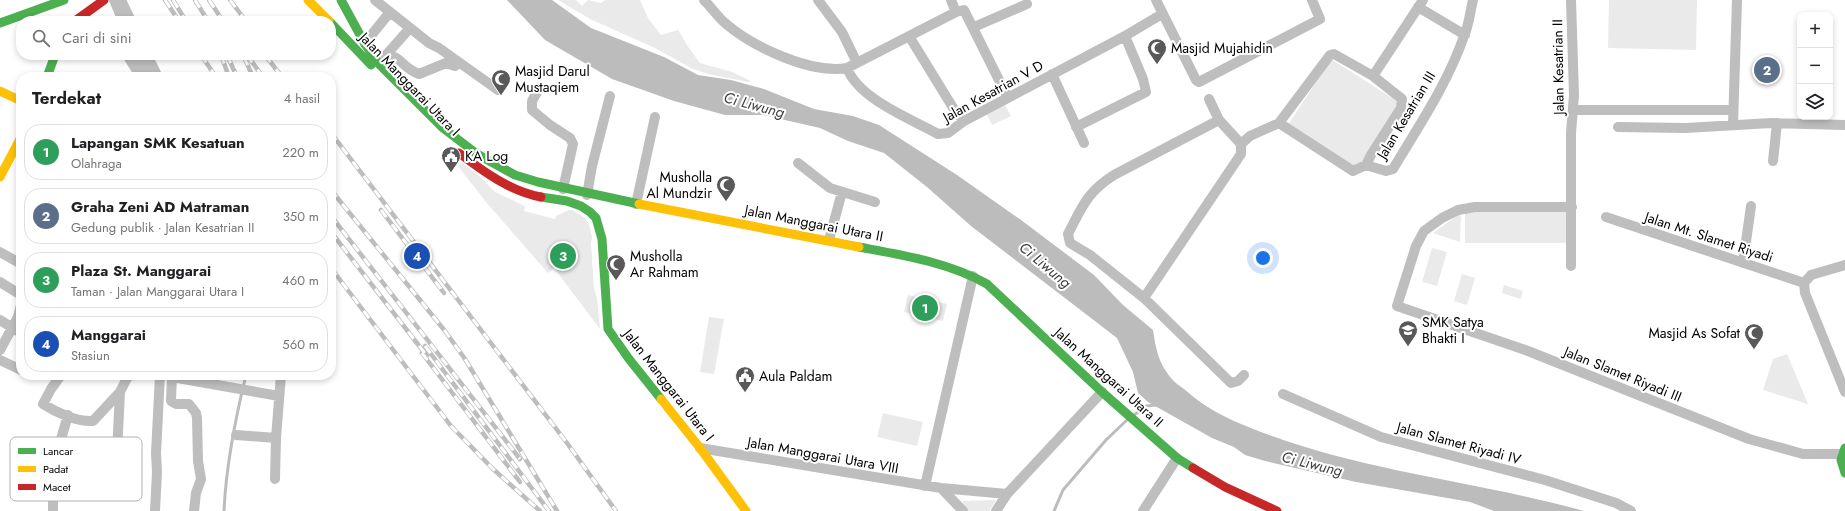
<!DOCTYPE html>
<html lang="id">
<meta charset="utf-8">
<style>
:root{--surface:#fff;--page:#f2f2f2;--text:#202124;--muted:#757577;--line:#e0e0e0;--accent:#595959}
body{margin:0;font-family:Jost,sans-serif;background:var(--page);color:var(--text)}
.controls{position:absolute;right:12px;top:12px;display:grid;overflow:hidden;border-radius:8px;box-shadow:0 2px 6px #0003}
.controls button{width:36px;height:36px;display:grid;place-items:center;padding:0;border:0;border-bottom:1px solid var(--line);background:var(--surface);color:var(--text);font:20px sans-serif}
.you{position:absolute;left:1263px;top:258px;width:14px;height:14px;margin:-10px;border:3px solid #fff;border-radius:50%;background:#1a73e8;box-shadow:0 0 0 6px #1a73e833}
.badge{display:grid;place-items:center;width:26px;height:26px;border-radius:50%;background:var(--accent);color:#fff;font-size:13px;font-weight:700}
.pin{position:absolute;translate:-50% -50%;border:2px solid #fff;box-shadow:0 1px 4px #0006}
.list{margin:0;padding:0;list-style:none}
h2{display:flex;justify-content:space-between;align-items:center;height:52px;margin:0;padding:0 16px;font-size:17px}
h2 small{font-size:13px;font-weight:400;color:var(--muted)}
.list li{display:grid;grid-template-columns:26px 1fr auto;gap:12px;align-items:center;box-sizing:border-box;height:56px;margin:0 8px 8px;padding:0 8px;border:1px solid var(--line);border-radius:16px}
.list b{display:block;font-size:15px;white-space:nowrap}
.list p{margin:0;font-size:13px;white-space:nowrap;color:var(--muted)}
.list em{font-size:13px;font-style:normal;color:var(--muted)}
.icon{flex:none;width:22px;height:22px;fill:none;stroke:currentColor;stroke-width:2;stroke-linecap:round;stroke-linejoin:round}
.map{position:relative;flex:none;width:1845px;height:511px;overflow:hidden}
.search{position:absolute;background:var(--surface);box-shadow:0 2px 6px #0003;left:16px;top:16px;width:320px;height:44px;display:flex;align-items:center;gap:10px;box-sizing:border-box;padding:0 14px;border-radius:16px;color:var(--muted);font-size:15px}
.panel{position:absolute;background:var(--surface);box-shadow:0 2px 6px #0003;left:16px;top:72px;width:320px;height:308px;border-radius:16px}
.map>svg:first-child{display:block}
</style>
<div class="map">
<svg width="1845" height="511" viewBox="0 0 1845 511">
<rect width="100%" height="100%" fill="#fff"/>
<path fill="#eaeaea" d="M558,0H576L582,6L588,0L601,3L605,0H640L648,18L661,35L678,30L687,45L700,63L732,72L751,81L748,82L708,74L691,68L655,48L590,19Z
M1609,0H1697L1696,50L1608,48Z
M1331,59L1400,103L1357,169L1288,125Z
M1004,103L1011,116L992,125L986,113Z
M462,163L476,173L495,192L525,206L524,211L555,219L556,216L569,210H572L585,218L589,224L592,237L591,244L594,288L597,298L600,329L554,268L548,273L486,202L458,166Z
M1465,209L1567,210L1566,243H1465Z
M1461,213L1460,242L1433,233Z
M1432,248L1447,252L1437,286L1422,282Z
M1462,274L1475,278L1467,305L1454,301Z
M1504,285L1523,291L1521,299L1502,293Z
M908,295L947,304L943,321L904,312Z
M709,317L724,319L714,374L700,372Z
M1787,354L1808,404L1763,390L1773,359Z
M883,413L923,422L917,446L877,437Z
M996,500L989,511H967L962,501Z"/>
<path fill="#bcbcbc" d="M507,0H552L591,28L664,57L698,75L731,80L764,89L814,109L853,116L879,125L957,175L1021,220L1094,275L1123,305L1153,330C1156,349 1158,362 1171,378C1174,382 1180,386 1184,389C1203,406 1223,417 1246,426C1354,471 1472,480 1584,511H1494L1470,502L1356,482L1265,461L1245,455L1234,447L1212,438L1148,402L1138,393L1133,372L1117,338L971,226L927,187L884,153L848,141L820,128L763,115H725L674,101L612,79L545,40Z"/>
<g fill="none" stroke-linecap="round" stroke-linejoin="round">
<path stroke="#bcbcbc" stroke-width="3" d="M1134,415L1146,406L1156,405
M224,511C226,465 235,420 246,375
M1054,511L1063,490L1106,440L1128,419"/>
<path stroke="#bebebe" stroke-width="10" d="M114,0L123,21
M121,0L131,21
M375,0L429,43L439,48L498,90
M704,0C711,7 717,16 725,23C753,47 810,74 847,68L956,12L964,10L1008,98
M818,0L842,32L857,63
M951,0L956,12
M1156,0L1196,80L1199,82L1320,19L1312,0
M1418,7L1465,35
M974,27L1027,4
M909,36L955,111L964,121
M365,43L390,12
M387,54L410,28
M127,55L141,77
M138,55L149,77
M147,55L158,77
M374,58C403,50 396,65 419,74L446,63L455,66L458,62
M847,68C859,99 909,118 938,134L948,133L964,121L1125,36L1162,14
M1052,74L1084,143
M540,87L532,101V110L550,125L570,138L573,144L563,189
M1209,99L1219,120
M1573,110H1733
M1279,123L1353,171L1366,165L1386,171L1393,169C1418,127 1448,83 1464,36C1469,25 1470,12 1473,0
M1733,125L1737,0
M1076,127L1146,92L1143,79L1125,36
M1618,127L1686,128L1771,123L1845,125
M1241,144L1219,120L1114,175C1087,192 1082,207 1068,234L1070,243L1090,255L1144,298L1241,154V144L1250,136L1279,123L1330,55L1334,54L1373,76L1423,0
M1773,161L1777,123
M798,163L830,188L875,202
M1366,165L1371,155L1401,108L1402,99L1373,76
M587,195L592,166L610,96
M636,204L655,117
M1572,207H1475L1458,210L1442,218L1424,231L1416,246L1397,306L1528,351L1749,439L1803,454H1841
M1606,217L1804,283
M829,240L842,192
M0,252L21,264
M1743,263L1751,206
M1571,266V133L1574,95L1571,0
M0,282L21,295
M1804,283L1805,293L1845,392
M1804,283L1811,275L1845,265
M1144,298L1231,383L1238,381L1244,375
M0,320L21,333
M0,350L18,317L21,305
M0,360L21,370
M61,375L51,389L43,404C57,413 77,422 93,421L120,392L126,380L130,375
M172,375L171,401L176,404H189L196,413L197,418L198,461L201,479L196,493L194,511
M172,377L279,396
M1283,394L1381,437L1545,480L1616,503L1631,511
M236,435L276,438
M700,448L941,488L1007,494
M275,479L276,438L281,375
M925,486L973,276
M941,488L963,511
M115,492L120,392
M53,511V483L55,460L68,415
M155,511L157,472L156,453L160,375
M996,511L1007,494L1102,392
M1143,511L1177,458"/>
<path stroke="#4caf50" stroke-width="9" d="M341,0L365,44L378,63L443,128L477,154L515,175L538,182L639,204
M0,23L64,0
M331,23L371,65
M47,77L55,55
M541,197L567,201L581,206L590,212L596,218L602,239L608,329L629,359L661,399
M859,247C902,255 948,262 987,284L1102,392L1177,458L1193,468
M1845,448L1841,460L1845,473"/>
<path stroke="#ffc107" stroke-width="9" d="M308,0L329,21
M0,91L21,101
M0,177L21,137
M639,204L859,247
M661,399L700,448L746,511"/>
<path stroke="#c62828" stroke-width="9" d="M75,21L104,0
M459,153C484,172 510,191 541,197
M1193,468L1225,487L1277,511"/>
<defs>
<path id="rail" d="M165,0L179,21
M173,0L186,21
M195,0L208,21
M209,0L223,21
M230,0L246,21
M201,55L216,77
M221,55L229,77
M227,55L237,77
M247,55L263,77
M265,55L282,77
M244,57L253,77
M331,133L567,443L616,511
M331,190L445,331L465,359L557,511
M381,210L444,293
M331,216L520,459
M331,232L427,356
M331,268L451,426L493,469L540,511
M425,346L549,511
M422,353L520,482"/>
</defs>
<use href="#rail" stroke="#bdbdbd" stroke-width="4.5"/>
<use href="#rail" stroke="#fff" stroke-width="3" stroke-dasharray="9" stroke-linecap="butt"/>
</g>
<defs>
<symbol id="mosque-pin" viewBox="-11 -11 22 30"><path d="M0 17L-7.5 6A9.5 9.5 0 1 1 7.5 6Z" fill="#595959" stroke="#fff"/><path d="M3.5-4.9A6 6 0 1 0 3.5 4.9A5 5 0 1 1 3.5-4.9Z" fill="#fff"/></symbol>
<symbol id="civic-pin" viewBox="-11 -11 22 30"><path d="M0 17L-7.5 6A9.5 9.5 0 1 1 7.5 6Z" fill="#595959" stroke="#fff"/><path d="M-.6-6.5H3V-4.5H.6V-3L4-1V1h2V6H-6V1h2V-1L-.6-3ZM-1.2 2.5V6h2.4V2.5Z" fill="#fff"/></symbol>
<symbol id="school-pin" viewBox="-11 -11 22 30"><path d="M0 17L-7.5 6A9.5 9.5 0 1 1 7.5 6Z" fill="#595959" stroke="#fff"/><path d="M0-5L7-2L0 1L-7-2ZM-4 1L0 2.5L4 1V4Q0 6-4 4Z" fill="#fff"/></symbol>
</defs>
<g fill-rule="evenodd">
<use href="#mosque-pin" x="1146" y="37" width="22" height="30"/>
<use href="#mosque-pin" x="490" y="68" width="22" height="30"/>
<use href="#civic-pin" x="440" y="145" width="22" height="30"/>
<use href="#mosque-pin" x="715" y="174" width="22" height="30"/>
<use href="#mosque-pin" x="605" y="253" width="22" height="30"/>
<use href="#school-pin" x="1397" y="319" width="22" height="30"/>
<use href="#mosque-pin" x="1743" y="322" width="22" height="30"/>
<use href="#civic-pin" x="734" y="365" width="22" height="30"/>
</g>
<g text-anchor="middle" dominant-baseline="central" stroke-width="4" stroke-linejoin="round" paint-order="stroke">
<g font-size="14" fill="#000" stroke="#fff" text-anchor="start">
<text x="1171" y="48">Masjid Mujahidin</text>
<text x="515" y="71">Masjid Darul<tspan x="515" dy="16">Mustaqiem</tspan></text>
<text x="465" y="156">KA Log</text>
<text x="712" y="177" text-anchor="end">Musholla<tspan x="712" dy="16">Al Mundzir</tspan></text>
<text x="630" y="256">Musholla<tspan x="630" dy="16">Ar Rahmam</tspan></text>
<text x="1422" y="322">SMK Satya<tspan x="1422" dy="16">Bhakti I</tspan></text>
<text x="1740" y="333" text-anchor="end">Masjid As Sofat</text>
<text x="759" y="376">Aula Paldam</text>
</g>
<g font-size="14" fill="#000" stroke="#fff">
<text transform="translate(1558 67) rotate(-91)">Jalan Kesatrian II</text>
<text transform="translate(410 84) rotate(46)">Jalan Manggarai Utara I</text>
<text transform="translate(993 91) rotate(-29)">Jalan Kesatrian V D</text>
<text transform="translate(1406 115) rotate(-59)">Jalan Kesatrian III</text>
<text transform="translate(814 223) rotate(11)">Jalan Manggarai Utara II</text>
<text transform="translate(1709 237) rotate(18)">Jalan Mt. Slamet Riyadi</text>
<text transform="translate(1623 374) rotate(22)">Jalan Slamet Riyadi III</text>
<text transform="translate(1109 377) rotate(42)">Jalan Manggarai Utara II</text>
<text transform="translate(669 385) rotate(52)">Jalan Manggarai Utara I</text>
<text transform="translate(1459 443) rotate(15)">Jalan Slamet Riyadi IV</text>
<text transform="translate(823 455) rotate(10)">Jalan Manggarai Utara VIII</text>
</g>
<g font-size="15" font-style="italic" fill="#414141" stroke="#fff">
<text transform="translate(754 105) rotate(15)">Ci Liwung</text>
<text transform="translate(1045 265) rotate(40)">Ci Liwung</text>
<text transform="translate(1312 464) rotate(14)">Ci Liwung</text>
</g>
</g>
<rect x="10" y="437" width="132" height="64" rx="6" fill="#fff" stroke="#b2b2b2" stroke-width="1"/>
<rect x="18" y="448" width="18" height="6" fill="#4caf50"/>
<rect x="18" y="466" width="18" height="6" fill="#ffc107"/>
<rect x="18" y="484" width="18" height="6" fill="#c62828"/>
<g font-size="11" fill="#000">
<text x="43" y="455">Lancar</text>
<text x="43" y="473">Padat</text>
<text x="43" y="491">Macet</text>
</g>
</svg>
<div class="controls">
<button>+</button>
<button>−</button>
<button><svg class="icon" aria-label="layers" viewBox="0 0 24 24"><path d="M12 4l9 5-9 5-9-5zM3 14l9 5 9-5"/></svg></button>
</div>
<div class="you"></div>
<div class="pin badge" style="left:925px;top:308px;background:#2e9e5b">1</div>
<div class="pin badge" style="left:1767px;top:70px;background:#5c6f8a">2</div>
<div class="pin badge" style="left:563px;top:256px;background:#2e9e5b">3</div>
<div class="pin badge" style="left:417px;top:256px;background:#1a4fb4">4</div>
<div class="search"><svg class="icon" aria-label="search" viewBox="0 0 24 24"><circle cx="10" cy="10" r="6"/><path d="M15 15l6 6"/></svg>Cari di sini</div>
<section class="panel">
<h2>Terdekat<small>4 hasil</small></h2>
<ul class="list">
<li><span class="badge" style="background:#2e9e5b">1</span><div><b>Lapangan SMK Kesatuan</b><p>Olahraga</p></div><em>220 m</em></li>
<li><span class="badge" style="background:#5c6f8a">2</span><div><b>Graha Zeni AD Matraman</b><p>Gedung publik · Jalan Kesatrian II</p></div><em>350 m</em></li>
<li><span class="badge" style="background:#2e9e5b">3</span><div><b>Plaza St. Manggarai</b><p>Taman · Jalan Manggarai Utara I</p></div><em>460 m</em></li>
<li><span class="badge" style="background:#1a4fb4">4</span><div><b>Manggarai</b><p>Stasiun</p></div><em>560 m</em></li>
</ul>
</section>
</div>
